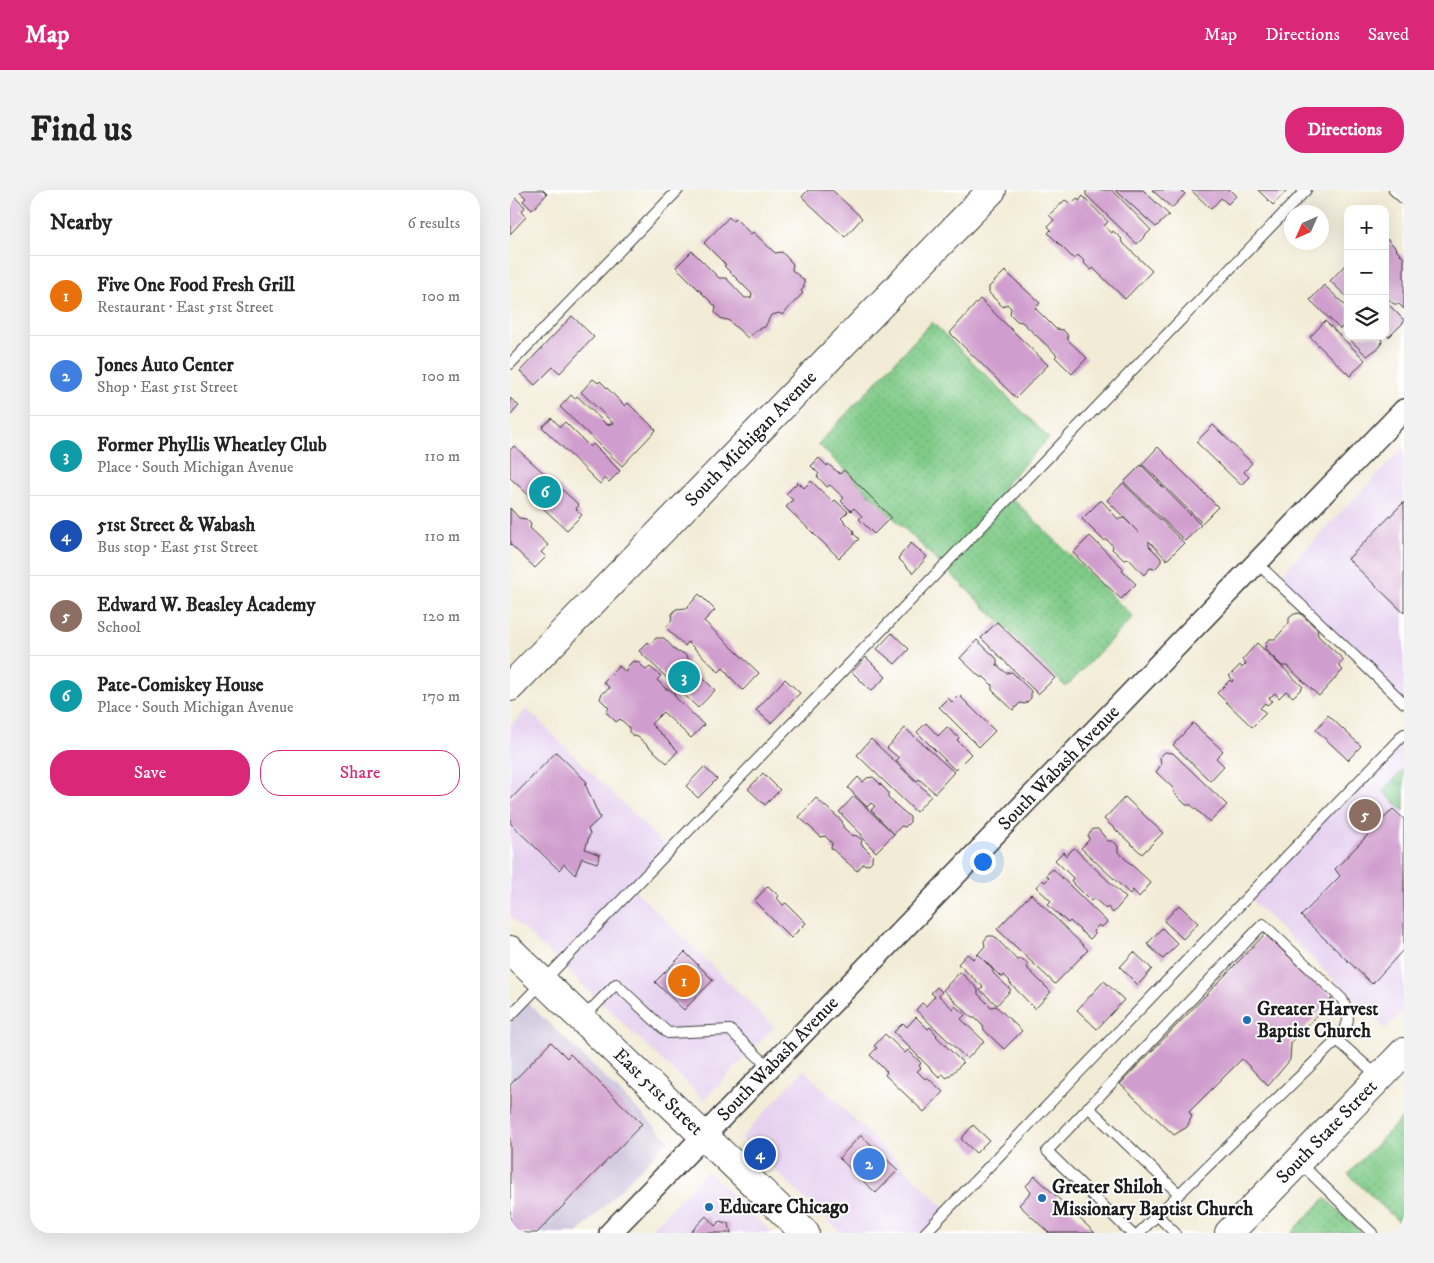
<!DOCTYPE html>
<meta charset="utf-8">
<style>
:root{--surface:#fff;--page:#f2f2f2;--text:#222;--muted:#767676;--line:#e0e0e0;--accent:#db2777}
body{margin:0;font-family:"IM FELL DW Pica",serif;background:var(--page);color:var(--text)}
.controls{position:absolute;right:15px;top:15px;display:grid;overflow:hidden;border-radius:10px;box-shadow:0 5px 20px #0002}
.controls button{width:45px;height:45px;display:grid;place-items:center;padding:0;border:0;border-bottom:1px solid var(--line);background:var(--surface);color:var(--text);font:25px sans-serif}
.compass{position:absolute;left:774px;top:15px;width:45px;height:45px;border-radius:50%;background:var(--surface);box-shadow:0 5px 20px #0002;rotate:225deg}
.you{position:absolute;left:472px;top:671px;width:18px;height:18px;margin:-12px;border:4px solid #fff;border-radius:50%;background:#1a73e8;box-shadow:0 0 0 8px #1a73e833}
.badge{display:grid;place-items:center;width:32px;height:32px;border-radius:50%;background:var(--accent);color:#fff;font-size:16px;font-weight:700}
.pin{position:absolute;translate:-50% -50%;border:2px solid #fff;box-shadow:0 1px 5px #0006}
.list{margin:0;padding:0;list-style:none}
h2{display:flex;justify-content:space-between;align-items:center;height:65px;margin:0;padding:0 20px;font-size:21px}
h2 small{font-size:16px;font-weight:400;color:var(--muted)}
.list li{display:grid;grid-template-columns:32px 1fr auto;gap:15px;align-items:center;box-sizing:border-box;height:80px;padding:0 20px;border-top:1px solid var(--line)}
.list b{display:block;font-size:19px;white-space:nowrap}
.list p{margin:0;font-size:16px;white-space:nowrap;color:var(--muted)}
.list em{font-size:16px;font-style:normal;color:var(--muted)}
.actions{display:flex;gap:10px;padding:15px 20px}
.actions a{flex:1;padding:11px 0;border:1px solid var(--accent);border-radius:20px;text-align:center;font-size:18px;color:var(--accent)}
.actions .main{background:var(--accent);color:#fff}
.icon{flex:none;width:28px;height:28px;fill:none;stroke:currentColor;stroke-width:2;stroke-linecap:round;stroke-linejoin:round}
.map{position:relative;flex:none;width:894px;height:1043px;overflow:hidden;border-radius:20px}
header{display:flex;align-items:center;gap:30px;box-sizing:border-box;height:70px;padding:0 25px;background:var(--accent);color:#fff}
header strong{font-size:24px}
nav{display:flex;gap:28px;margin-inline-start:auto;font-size:18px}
.intro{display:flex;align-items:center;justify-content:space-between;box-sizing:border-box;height:120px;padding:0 30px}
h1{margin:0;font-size:35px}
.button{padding:12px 22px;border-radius:20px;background:var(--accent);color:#fff;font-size:18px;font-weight:700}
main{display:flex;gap:30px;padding:0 30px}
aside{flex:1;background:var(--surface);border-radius:20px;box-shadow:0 5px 20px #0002}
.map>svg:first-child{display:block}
</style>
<header>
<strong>Map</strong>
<nav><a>Map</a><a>Directions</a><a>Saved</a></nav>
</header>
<div class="intro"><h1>Find us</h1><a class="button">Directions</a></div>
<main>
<aside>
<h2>Nearby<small>6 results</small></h2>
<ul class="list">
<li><span class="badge" style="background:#e8710a">1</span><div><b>Five One Food Fresh Grill</b><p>Restaurant · East 51st Street</p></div><em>100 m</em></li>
<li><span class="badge" style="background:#3f7fe0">2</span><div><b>Jones Auto Center</b><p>Shop · East 51st Street</p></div><em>100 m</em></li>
<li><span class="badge" style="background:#0f9aa8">3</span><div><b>Former Phyllis Wheatley Club</b><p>Place · South Michigan Avenue</p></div><em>110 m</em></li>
<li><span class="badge" style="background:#1a4fb4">4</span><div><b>51st Street &amp; Wabash</b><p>Bus stop · East 51st Street</p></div><em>110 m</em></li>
<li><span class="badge" style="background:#8d6e63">5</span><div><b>Edward W. Beasley Academy</b><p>School</p></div><em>120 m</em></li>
<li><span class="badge" style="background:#0f9aa8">6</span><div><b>Pate-Comiskey House</b><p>Place · South Michigan Avenue</p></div><em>170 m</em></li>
</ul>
<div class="actions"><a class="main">Save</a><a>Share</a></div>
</aside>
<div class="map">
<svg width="894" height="1043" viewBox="0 0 894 1043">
<defs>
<pattern id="grass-dots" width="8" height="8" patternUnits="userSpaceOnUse" patternTransform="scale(1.25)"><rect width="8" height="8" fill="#7fca87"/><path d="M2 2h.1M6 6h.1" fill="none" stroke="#6dad74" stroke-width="1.8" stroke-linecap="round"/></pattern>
<pattern id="park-tufts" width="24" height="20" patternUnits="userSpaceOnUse" patternTransform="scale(1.25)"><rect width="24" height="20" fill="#7fca87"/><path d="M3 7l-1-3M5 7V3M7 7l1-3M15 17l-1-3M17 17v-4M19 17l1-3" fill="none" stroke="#6dad74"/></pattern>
</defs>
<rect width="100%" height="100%" fill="#fff"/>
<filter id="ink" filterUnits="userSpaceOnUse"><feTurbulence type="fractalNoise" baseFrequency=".02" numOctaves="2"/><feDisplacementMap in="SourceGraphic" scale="10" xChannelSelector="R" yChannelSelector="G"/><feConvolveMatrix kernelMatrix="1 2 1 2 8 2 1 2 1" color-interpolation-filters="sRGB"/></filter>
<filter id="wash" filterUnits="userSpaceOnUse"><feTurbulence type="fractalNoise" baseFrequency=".0096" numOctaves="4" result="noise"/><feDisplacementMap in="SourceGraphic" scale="20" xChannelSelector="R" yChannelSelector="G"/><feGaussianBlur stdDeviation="1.12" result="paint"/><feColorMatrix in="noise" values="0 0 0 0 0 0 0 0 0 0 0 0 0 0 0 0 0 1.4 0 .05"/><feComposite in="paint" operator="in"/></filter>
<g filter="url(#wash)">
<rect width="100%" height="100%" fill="#f2ebd5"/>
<path fill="#e6d2f0" d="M894,257V513L766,390Z
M17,519L160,660L123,698L264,837L194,910L0,726V536Z
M894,544V820L875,839L738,707Z
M294,880L437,1020L415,1043H331L231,948Z
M197,981L262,1043H137Z"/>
<path fill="#c8bfd8" d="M15,810L159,950L68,1043H0V826Z"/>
<path fill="url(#grass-dots)" stroke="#4e7352" d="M422,132L539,248L492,298L623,427L556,497L308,254Z
M894,926V1029L890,1033L838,984Z
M815,1008L852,1043H781Z"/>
<path fill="url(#park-tufts)" stroke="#4e7352" d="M894,579V621L873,601Z"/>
<g id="blocks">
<path fill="#d09ece" d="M8,0H33L37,4L22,20L13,11L16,8Z
M298,0H322L352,28L335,47L292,7Z
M576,0H602L641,40L627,54L576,5Z
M605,0H633L659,25L646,37Z
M642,0H671L675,4L662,18Z
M681,0H720L726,6L718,14L711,8L701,19Z
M748,0H777L763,15Z
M0,3L15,17L11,22L16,27L0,44Z
M573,6L598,32L594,36L602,43L603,41L612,49L611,51L642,81L615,109L583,78L581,80L573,72L574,71L568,65L564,69L538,43L541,40L538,36L544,30L539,25L555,10L561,14L567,8L569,11Z
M219,27L223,31L225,28L241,44L243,42L265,63L272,62L283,74L282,80L294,90V97L291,101L293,103L272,125L270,123L261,125L255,137L248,139L238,148L218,130L212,129L205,123L206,117L166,77L182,61L209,88H216L235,108H241L242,104L214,76L216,75L194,53Z
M877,49L887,59L886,60L894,68V119L889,114H884L875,106V51Z
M836,74L838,75V108L820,91Z
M495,81L530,113L525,118L546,139L553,140L557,144L558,150L577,168L562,184L545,167L547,165L512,132L507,131L500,124L501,118L497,114L493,117L479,103V97Z
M814,95L838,118V136L835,134L830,139L800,110Z
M470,109L538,175L506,208L440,143Z
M875,111L894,130V132L879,147L875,144Z
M62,126L84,147L50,183L43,177L25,195L10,181Z
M815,131L855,170L840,186L800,147Z
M838,139V146H868L872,150L871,156L857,166L834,144Z
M83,189L88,193L90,191L115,216L118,213L146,240L112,276L50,217L61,205L65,209L67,206L97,235L103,233L71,202Z
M0,208L9,216L0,226Z
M42,228L50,237L55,232L80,257L83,254L110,281L99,292L95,288L90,294L32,237Z
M703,235L742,273L734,282L739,287L731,295L686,252Z
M4,256L69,315L66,319L72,325L57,340L0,288V260Z
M648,257L708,317L692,333L632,274Z
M309,268L317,276L318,274L330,284L334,280L381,327L364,344L349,329L352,326L344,318L341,321L331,311L334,308L320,295L317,297L307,286L309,284L301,276Z
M631,275L691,335L675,351L614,292Z
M301,291L323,312L325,310L338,322L331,328L344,341L343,343L349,349L329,368L276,317L283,310L276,304L288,292L294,298Z
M613,293L674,353L657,370L639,351V356L651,368V372L645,379L640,378L634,385L619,369L614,370L602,359L603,356L597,350H593L572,329L591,310L608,329L614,328L629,343L597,310Z
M894,312V423L838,369Z
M0,318L9,328L16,329L21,334L20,338L38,355L31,362L36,367L25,378L0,354Z
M580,346L614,379L612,381L626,394L611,409L563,363Z
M401,353L417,367L403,383L388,368Z
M189,404L205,420L194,431L249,483L233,500L217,484L218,483L213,478L209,482L178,452L175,456L156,438L161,432L162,424L166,419L177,418Z
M790,423L807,439L808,446L834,470L828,475L833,480L809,506L777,476H772L755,459L756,453L759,449H765L779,433V428L784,424Z
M487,432L545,488L528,504L471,448Z
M382,443L399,459L385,474L367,459Z
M146,448H154L167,462L173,463L178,467V474L205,500L188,518L129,461L138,452L140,455Z
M467,450L487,469V475L496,483L502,482L521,501V508L515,514L510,513L503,520L482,500V495L474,487H470L450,468Z
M747,453L793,497L783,507L776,501L769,508L765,503L759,508L762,511L757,515L755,513L750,518L756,523L742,537L707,503L720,490L722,492L723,490L719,486L730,475L732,478L736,474L732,470Z
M356,467L376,487L361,501L342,482Z
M123,471L128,472L136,480L140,477L151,486L147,490L156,499H159L164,503L165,507L194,535L181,548L153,522L141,534L168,561L157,573L128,547L124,546L119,542V537L110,529L106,532L96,522L99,518L90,509L92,503L100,498L93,492L109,476L116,482L118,476Z
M275,489L290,503L261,533L246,520Z
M449,505L485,541L469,557L429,517L438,508L442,512Z
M818,525L851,556L838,570L806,540Z
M416,533L428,546L437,537L449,548L447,550L461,564L445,580L407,542Z
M683,533L713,561L706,568L714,576L700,591L663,555Z
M395,538L444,582L425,603L409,589L407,591L386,571L389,568L377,558Z
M361,549L421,606L406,622L347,565Z
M46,562L77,592L75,594L90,628L78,639L80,644L75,659L90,665L87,673L72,668L65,685L54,674L49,680L0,633V610Z
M655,562L663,563L717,615L700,632L681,615H676L664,603L663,598L646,582L651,575L650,567Z
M194,577L207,589L188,608L176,596Z
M253,583L270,600L255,615L238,599Z
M348,587L353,592L357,588L363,587L378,602V608L400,627V632L395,637L391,636L384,644L361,620L365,616L361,613L357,617L338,598Z
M344,606L384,644L366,662L351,647L352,645L329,622Z
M615,607L653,643L632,664L594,629Z
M306,608L332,631L333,637L341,645L347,646L352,650L351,654L363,666L362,667V671L358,675L353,674L347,681L321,658L322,653L315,646L311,647L289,627Z
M883,619L894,629V759L862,794L791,726L830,686L825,679Z
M583,639H588L598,651H603L608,656V662L641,693L629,707L623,700L620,704L571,658L579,650L578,645Z
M564,658L616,708L603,723L598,717L596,719L584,708L581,711L561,691L563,688L545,670L553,662L556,666Z
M543,679L597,732L591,738L589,735L583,741L585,744L580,749L560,731L558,733L539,716L538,714L541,711L526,697L532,690L535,692L539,688L536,685Z
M258,696L269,706L267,708L273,715L276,713L296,733L281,748L244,711Z
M521,704L578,760L545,794L487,739Z
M669,715L688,733L673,749L654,731Z
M652,738L668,754L653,769L637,754Z
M755,744L823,807L781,853L780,870L758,896L732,869L679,922L682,926L677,937L664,945L610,894Z
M478,746H484L507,770L512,769L517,773L518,779L541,802L525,819L499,792L500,791L494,785L492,788L468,764L475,756L474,751Z
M175,762L203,790L174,820L145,792Z
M624,762L642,779L628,795L610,777Z
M457,764L463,769L468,764L482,779L484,784L501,800L487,815L470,800L473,797L448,774Z
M450,782L468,799V804L481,817L486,816L512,841L494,859L474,840L473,836L465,828H462L433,800Z
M594,791L614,810L587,839L567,820Z
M427,797L432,802L429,806L443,819L445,816L455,825L451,829L474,851L457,869L406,820L412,813L416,816L425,806L421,803Z
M406,827L418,839L420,837L427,845L426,846L453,873L437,888L432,884L429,887L384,842L393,833L397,837Z
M375,844L395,863L398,860L411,873L409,876L411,878L407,881L415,889L417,887L433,902L414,922L375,885L377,882L360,865L367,858L364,856Z
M41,852L57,868L60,864L132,934L27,1043H0V895Z
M463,935L479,950L466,963L451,949Z
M351,945L388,980L366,1003L329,968Z
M525,986L585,1043H539L509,1015L521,1002L516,996Z
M196,1026L205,1036L210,1031L219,1034L221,1043H180Z"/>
</g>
</g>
<g filter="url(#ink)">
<use href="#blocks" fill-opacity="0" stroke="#3c3b38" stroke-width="1"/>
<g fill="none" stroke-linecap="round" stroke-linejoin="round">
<defs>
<path id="lane" d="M884,0L894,9
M0,174L168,0
M747,373L894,513
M0,826L796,0
M72,829L106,794L158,843L220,840L260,878
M827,850L869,887
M578,917L669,1004
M789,972L862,1043
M647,1025L665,1043
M415,1043L894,544
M621,1043L537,961L753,734L832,809C841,826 840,836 827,850L629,1043"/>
<path id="street" d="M100,1043L894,220"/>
<path id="secondary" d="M0,497L482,0
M0,760L295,1043
M719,1043L894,862"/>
</defs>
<use href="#lane" stroke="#3c3b38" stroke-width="12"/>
<use href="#street" stroke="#3c3b38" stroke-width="24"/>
<use href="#secondary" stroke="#3c3b38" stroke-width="30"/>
<use href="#lane" stroke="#fff" stroke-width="10"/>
<use href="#street" stroke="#fff" stroke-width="21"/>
<use href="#secondary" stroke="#fff" stroke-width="28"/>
</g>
</g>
<g fill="#1f6fb2" stroke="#fff" stroke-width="2">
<circle cx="737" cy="830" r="5"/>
<circle cx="532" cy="1008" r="5"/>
<circle cx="199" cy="1017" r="5"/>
</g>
<g text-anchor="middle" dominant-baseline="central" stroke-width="4" stroke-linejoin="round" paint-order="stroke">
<g font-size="19" fill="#1c1c1c" stroke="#fff">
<text transform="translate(241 249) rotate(-46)">South Michigan Avenue</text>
<text transform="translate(549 578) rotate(-46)">South Wabash Avenue</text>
<text transform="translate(268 869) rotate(-46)">South Wabash Avenue</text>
<text transform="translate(148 902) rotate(44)">East 51st Street</text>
<text transform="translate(817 942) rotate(-46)">South State Street</text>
</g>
<g font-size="19" font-weight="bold" fill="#1c1c1c" stroke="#fff" text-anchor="start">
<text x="747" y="819">Greater Harvest<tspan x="747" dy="22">Baptist Church</tspan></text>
<text x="542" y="997">Greater Shiloh<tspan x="542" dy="22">Missionary Baptist Church</tspan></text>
<text x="209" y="1017">Educare Chicago</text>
</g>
</g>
</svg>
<div class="controls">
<button>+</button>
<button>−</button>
<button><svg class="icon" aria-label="layers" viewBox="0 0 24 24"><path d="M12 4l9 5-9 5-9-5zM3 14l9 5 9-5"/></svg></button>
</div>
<svg class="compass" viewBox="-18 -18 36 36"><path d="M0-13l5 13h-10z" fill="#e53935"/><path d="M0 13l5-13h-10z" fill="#767676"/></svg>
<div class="you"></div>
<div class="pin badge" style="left:174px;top:791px;background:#e8710a">1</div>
<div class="pin badge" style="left:359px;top:974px;background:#3f7fe0">2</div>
<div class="pin badge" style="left:174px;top:487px;background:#0f9aa8">3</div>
<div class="pin badge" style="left:250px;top:964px;background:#1a4fb4">4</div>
<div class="pin badge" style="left:855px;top:625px;background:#8d6e63">5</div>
<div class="pin badge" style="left:35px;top:302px;background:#0f9aa8">6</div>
</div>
</main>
